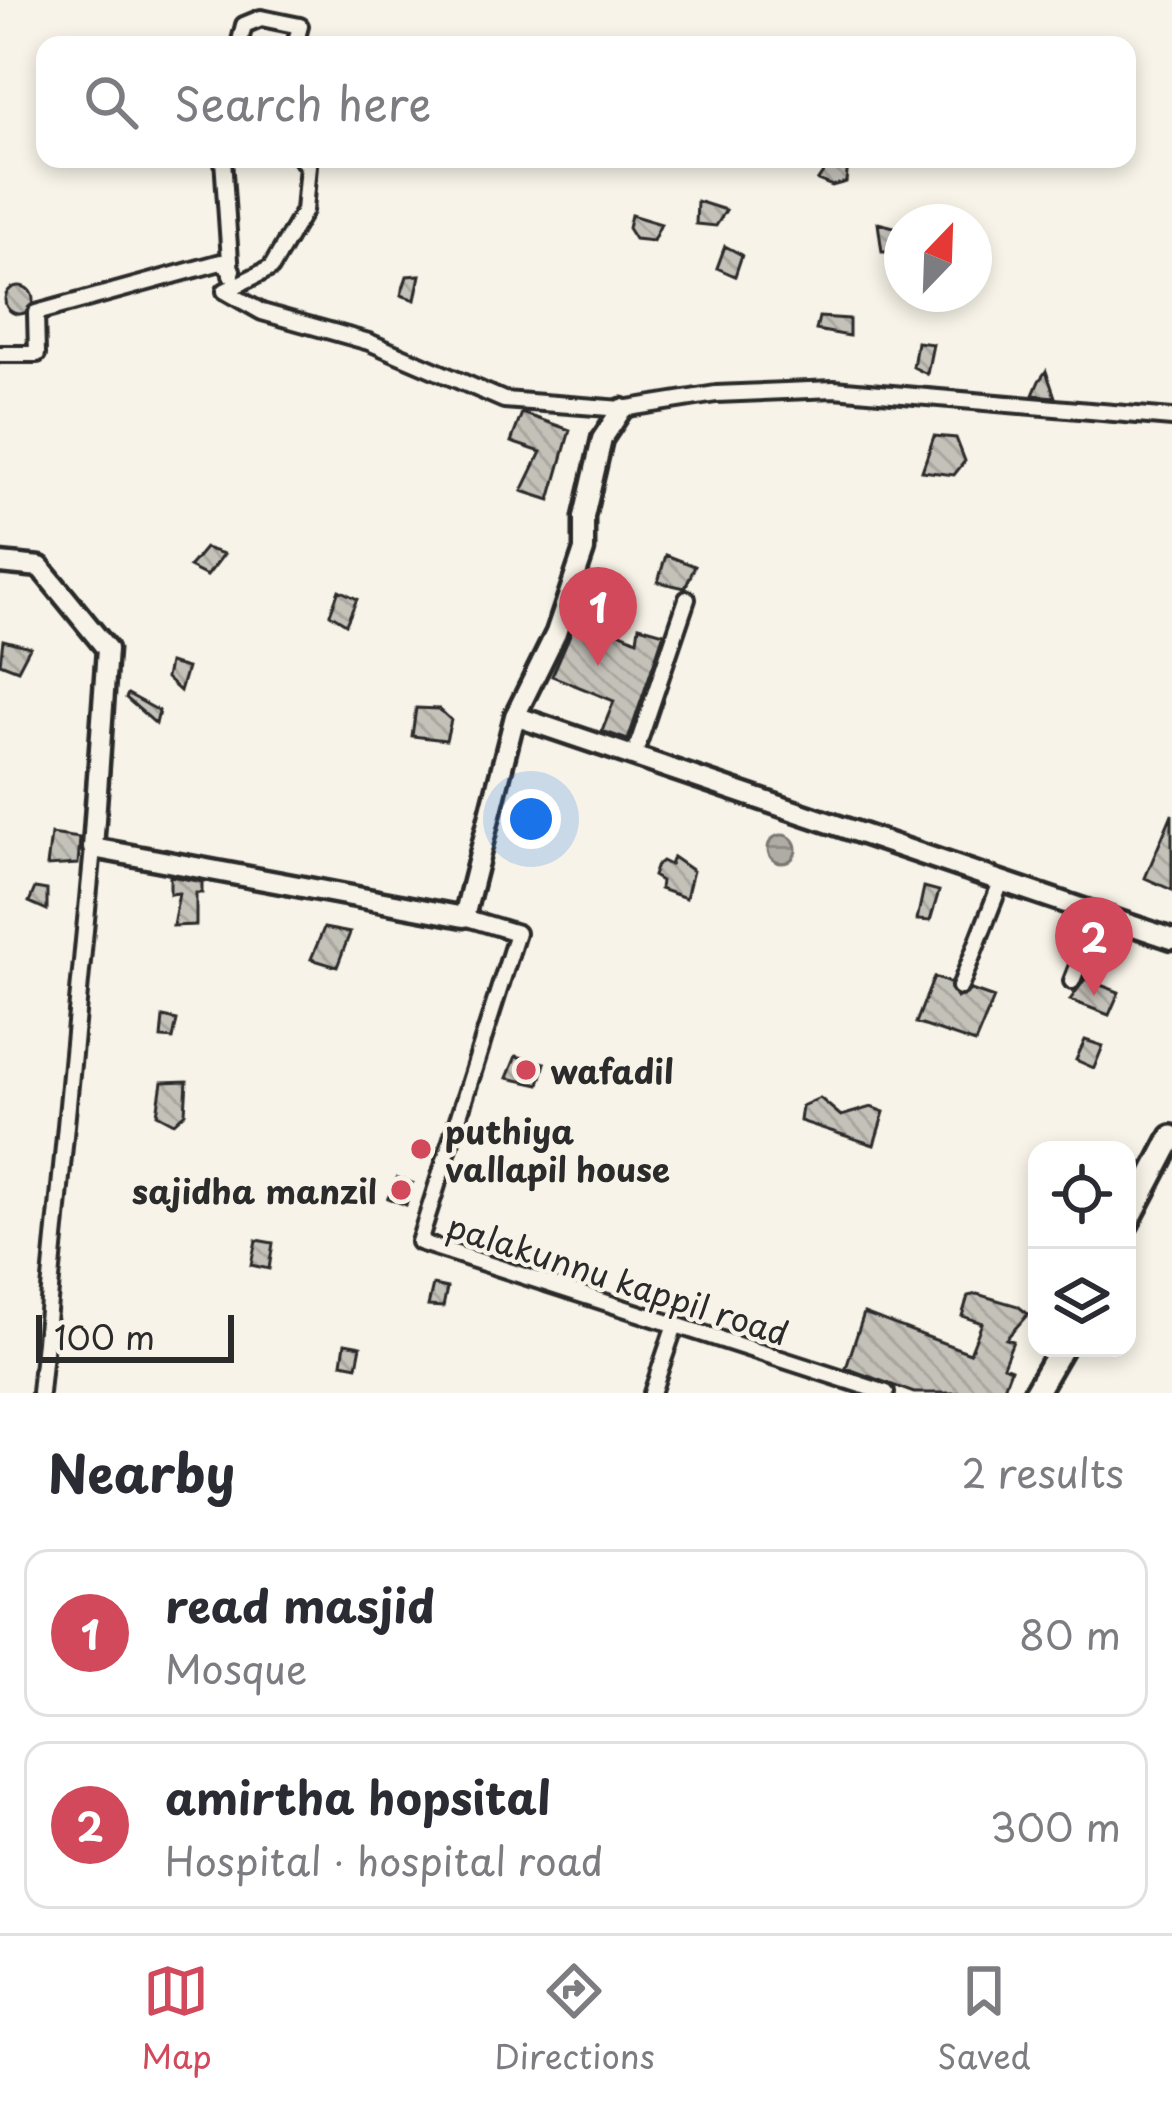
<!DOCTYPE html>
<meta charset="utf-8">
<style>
:root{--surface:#fff;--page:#f7f7f7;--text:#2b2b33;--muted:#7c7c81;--line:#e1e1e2;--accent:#d1495b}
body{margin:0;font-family:"Playpen Sans",sans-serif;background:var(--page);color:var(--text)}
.controls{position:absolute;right:36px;bottom:36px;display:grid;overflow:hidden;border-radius:24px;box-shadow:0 6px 18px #0003}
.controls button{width:108px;height:108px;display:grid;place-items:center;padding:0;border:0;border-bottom:3px solid var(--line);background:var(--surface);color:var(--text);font:60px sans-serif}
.compass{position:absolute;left:884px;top:204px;width:108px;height:108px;border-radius:50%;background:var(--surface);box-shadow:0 6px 18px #0003;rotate:23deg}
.scale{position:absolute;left:36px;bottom:30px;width:198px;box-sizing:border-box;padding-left:12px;border:6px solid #2b2b2b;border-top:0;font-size:33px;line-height:42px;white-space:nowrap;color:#2b2b2b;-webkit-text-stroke:9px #f7f3e8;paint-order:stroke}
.you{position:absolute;left:531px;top:819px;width:42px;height:42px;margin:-30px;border:9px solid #fff;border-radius:50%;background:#1a73e8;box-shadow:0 0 0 18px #1a73e833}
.badge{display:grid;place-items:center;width:78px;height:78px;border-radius:50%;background:var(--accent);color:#fff;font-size:39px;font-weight:700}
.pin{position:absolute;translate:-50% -99px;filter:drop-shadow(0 3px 6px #0008)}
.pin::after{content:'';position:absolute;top:63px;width:42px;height:36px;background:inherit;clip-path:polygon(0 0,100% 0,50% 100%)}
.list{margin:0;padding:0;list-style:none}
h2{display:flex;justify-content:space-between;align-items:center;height:156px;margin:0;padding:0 48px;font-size:51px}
h2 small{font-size:39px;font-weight:400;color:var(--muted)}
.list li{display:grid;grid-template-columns:78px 1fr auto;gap:36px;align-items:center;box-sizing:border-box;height:168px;margin:0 24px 24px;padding:0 24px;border:3px solid var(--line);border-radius:24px}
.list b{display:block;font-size:45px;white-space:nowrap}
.list p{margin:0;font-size:39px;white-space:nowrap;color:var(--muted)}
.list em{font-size:39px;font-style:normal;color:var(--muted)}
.icon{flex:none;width:66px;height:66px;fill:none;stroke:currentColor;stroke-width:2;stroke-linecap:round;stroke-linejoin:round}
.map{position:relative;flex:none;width:1172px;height:1393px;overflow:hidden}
.search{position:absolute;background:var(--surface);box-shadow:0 6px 18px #0003;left:36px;right:36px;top:36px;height:132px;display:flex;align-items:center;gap:30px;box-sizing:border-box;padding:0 42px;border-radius:24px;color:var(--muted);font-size:45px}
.sheet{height:540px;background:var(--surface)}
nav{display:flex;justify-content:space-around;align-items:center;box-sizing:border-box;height:168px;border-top:3px solid var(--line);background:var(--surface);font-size:33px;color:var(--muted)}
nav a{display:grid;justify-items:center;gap:6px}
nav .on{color:var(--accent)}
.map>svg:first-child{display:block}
</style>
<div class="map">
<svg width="1172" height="1393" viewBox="0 0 1172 1393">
<defs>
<pattern id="water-rules" width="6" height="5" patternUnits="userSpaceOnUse" patternTransform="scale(3)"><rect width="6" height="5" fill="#afaca4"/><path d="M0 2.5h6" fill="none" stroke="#8f8c86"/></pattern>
<pattern id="building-back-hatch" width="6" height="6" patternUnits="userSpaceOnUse" patternTransform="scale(3)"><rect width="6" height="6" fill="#c4c1b9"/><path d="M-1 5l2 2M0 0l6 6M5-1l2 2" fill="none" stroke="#a9a69f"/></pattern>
</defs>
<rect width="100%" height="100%" fill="#f7f3e8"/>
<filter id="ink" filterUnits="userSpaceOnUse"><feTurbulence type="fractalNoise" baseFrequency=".00833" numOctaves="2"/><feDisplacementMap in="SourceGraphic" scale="24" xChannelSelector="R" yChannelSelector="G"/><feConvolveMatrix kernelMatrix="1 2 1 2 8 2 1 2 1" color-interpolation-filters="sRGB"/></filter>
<g filter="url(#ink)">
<path fill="url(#water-rules)" stroke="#7a7874" stroke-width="3" d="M768 849a14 14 0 1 1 28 0a14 14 0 1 1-28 0Z"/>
<path fill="url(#building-back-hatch)" stroke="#2b2b2b" stroke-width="3" d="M832,160L848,164L846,182L832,186L818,180Z
M697,201L726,210L716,226L696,224Z
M631,215L661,224L653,241L635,239L628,228Z
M878,223L902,229V252H882Z
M725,246L742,255L735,276L717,268Z
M420,275L415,300L401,295L407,276Z
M5 300a14 14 0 1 1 28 0a14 14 0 1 1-28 0Z
M819,317L849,319V336L816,330Z
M917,342L933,344L927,374L913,367Z
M1046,371L1055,397L1033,395L1039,381Z
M522,413L570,430L550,500L522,491L541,452L511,442Z
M934,436L956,438L965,461L954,475L922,471Z
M205,548L224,554L207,576L189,567Z
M666,555L695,566L685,588L658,582Z
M339,590L357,599L346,624L330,614Z
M579,614L637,640L639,626L664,633L628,740L602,731L614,701L552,676Z
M3,640L30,647L18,670L0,663Z
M169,663L187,668L180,691L166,678Z
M128,694L159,711L156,724L126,698Z
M416,708L439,709L451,720L446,740L412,736Z
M1172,814V890L1145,878Z
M51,834L80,838L78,864L47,866Z
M673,857L693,871L686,898L660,889L661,881L653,876L657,865L662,861L670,865Z
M170,876L202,882V893H196V925L173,926L179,893L170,894Z
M924,887L939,891L930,921L917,920Z
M35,888L47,890V910L29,902Z
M324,928L350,933L337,967L311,959Z
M934,977L950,983L957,998L971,990L994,998L975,1043L916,1023Z
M1085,979L1119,992L1109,1015L1070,1000Z
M163,1017L177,1020L173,1039L161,1038Z
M1085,1040L1103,1046L1094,1068L1076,1060Z
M516,1056L545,1063L539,1085L507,1078Z
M187,1081L185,1113L174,1123L157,1114L162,1082Z
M820,1098L841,1116L871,1107L884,1112L874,1145L800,1121L802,1106Z
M397,1178L412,1183L406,1205L388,1198Z
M256,1240L273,1243L269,1269L251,1265Z
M433,1285L447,1288L443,1307L428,1306Z
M977,1294L1018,1306L1028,1314L1006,1339L1013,1341L1003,1366L1011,1369L1002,1393H914L846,1368L864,1313L970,1353L982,1323L962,1316L968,1296Z
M345,1343L361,1346L357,1366L342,1363Z"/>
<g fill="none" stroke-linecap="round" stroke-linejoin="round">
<defs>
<path id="street" d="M239,45L244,25L261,18L300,26L295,45
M223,159L231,275
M225,291L262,312L369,342L504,400L622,409L716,394L834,389L1172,418
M225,291L271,268L304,211L308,165L301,159
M0,354H37L36,313L221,262L232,270
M634,756L687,599
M464,917L517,933L419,1242L886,1393
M1072,981L1098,915
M960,987L1001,882
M40,1393L93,848
M652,1393L675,1325"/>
<path id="secondary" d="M0,563L40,567L107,649L93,848L464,917L515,716L1172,939
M515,716L556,633L584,550V517L602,439L622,409"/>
<path id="primary" d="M1127,1223L1172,1137
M1035,1393L1061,1348"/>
</defs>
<use href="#street" stroke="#2b2b2b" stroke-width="22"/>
<use href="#secondary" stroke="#2b2b2b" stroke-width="27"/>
<use href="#primary" stroke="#2b2b2b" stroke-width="30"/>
<use href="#street" stroke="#f7f3e8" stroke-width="14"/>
<use href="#secondary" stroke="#f7f3e8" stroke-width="18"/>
<use href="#primary" stroke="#f7f3e8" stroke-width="21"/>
</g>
</g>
<g fill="#d1495b" stroke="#f7f3e8" stroke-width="4.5">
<circle cx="526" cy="1070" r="12"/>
<circle cx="421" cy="1149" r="12"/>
<circle cx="401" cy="1190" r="12"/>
</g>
<g text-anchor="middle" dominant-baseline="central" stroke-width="9" stroke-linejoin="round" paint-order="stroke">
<g font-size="33" font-weight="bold" fill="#2b2b2b" stroke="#f7f3e8" text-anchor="start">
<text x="550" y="1070">wafadil</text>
<text x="445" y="1130">puthiya<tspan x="445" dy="38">vallapil house</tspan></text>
<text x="377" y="1190" text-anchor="end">sajidha manzil</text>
</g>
<g font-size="33" fill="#2b2b2b" stroke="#f7f3e8">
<text transform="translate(618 1278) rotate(18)">palakunnu kappil road</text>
</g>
</g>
</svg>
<div class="controls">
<button><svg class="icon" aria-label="locate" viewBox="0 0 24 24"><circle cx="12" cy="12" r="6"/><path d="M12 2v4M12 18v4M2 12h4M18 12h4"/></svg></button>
<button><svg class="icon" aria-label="layers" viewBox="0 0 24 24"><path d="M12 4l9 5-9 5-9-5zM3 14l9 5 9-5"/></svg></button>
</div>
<svg class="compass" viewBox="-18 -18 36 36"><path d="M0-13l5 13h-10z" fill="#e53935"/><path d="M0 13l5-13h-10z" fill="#7c7c81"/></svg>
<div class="scale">100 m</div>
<div class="you"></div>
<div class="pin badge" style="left:598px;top:666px">1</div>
<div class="pin badge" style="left:1094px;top:996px">2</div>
<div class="search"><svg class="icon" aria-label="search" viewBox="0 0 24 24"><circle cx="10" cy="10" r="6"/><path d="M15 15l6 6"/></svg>Search here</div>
</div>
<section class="sheet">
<h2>Nearby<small>2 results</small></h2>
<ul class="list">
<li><span class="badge">1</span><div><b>read masjid</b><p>Mosque</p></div><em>80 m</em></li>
<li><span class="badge">2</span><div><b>amirtha hopsital</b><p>Hospital · hospital road</p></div><em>300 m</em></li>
</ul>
</section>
<nav>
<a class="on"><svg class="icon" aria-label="map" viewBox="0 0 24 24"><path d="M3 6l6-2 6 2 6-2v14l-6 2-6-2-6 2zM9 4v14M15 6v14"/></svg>Map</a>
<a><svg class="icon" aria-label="directions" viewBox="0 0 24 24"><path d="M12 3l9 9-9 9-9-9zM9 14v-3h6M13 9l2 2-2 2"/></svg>Directions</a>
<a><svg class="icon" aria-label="saved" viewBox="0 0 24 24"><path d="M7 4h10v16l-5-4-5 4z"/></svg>Saved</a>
</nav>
